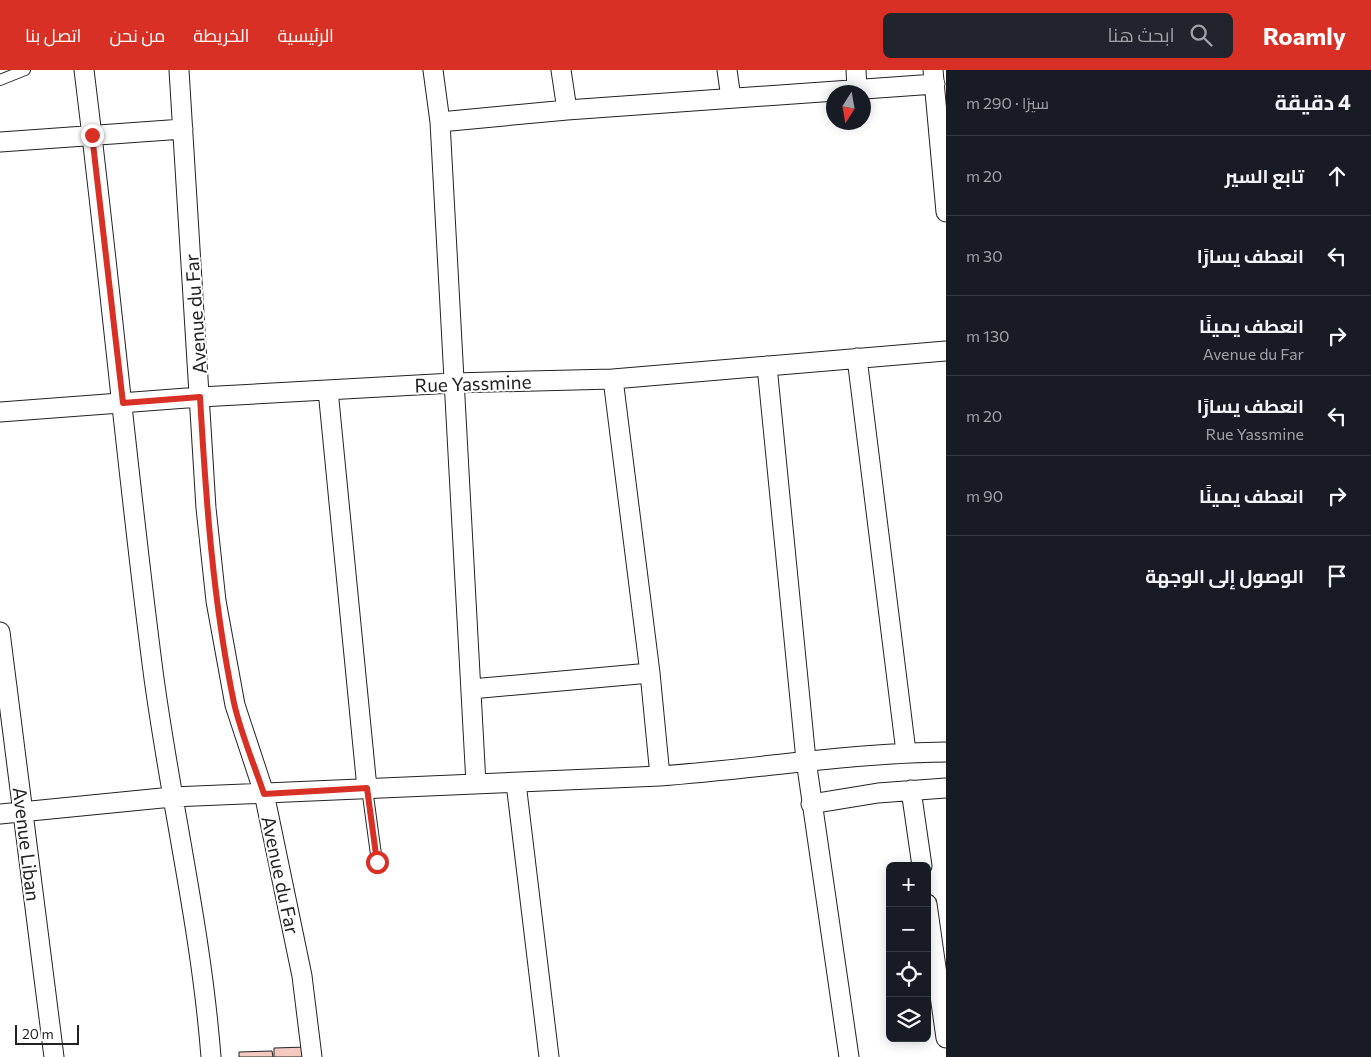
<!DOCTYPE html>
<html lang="ar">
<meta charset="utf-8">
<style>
:root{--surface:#171b24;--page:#20242c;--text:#f1f3f6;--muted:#9ea1a6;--line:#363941;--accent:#d93025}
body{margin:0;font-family:Commissioner,Cairo,sans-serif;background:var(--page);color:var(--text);direction:rtl}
.controls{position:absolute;right:15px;bottom:15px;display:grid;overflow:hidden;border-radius:8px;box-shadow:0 2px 12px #0003}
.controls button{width:45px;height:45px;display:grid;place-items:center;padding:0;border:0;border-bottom:1px solid var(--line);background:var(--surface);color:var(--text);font:25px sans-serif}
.compass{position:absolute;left:826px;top:15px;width:45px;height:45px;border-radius:50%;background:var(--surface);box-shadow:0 2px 12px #0003;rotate:191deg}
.scale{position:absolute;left:15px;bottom:12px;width:64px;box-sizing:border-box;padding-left:5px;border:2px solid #222;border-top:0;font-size:14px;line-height:18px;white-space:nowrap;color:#222;-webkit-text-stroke:4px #fff;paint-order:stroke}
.stop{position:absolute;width:15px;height:15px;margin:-11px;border:4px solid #d93025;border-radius:50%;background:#fff}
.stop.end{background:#d93025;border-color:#fff;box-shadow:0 1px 5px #0008}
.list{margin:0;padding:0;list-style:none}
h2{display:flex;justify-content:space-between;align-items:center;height:65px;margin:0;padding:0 20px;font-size:21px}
h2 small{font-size:16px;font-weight:400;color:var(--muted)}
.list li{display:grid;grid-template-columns:32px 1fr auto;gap:15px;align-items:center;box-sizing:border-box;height:80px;padding:0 20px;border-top:1px solid var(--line)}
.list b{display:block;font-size:19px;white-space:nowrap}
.list p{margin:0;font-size:16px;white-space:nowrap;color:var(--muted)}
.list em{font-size:16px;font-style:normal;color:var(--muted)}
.icon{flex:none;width:28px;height:28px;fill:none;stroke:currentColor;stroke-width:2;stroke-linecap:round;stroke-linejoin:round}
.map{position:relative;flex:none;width:946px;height:987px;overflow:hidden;direction:ltr}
header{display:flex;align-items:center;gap:30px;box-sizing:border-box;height:70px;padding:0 25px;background:var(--accent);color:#fff}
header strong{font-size:24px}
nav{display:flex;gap:28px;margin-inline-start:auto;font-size:18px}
.search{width:350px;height:45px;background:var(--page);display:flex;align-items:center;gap:12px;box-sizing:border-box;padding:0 18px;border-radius:8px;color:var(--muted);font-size:19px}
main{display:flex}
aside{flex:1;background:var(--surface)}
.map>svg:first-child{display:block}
</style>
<header>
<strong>Roamly</strong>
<div class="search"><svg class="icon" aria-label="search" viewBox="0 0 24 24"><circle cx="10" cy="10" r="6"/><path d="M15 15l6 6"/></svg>ابحث هنا</div>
<nav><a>الرئيسية</a><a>الخريطة</a><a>من نحن</a><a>اتصل بنا</a></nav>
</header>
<main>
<aside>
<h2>4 دقيقة<small>سيرًا · 290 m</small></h2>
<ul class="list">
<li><svg class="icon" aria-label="ahead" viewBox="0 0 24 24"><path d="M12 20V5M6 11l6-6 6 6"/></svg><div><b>تابع السير</b></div><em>20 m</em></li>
<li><svg class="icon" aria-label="left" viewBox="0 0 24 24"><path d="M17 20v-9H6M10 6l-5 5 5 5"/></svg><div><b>انعطف يسارًا</b></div><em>30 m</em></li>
<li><svg class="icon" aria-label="right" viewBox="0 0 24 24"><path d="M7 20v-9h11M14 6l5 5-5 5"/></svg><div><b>انعطف يمينًا</b><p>Avenue du Far</p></div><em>130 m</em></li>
<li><svg class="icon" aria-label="left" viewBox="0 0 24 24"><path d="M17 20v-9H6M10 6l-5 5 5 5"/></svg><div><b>انعطف يسارًا</b><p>Rue Yassmine</p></div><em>20 m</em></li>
<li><svg class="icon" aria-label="right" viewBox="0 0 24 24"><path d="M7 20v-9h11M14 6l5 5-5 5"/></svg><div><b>انعطف يمينًا</b></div><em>90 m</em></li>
<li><svg class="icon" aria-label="arrive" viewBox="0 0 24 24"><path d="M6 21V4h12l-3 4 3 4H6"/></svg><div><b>الوصول إلى الوجهة</b></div></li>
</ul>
</aside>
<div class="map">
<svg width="946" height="987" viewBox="0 0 946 987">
<rect width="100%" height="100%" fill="#fff"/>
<path fill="#f3c9c0" stroke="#222" d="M307,977V987H274V978Z
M272,981L273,987H239V982Z"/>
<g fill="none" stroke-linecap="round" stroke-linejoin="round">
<defs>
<path id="service" d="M0,10L25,0
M367,718L377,792"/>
<path id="minor" d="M84,0C109,200 127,401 153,601C170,730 201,857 211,987
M179,0L206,438L216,531L235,635L264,723L302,906L312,987
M433,0L440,52L476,714
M561,0L567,40
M727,0L731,28
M856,0L857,19
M933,0L946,142
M440,52L567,40L935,14
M0,72L183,59
M857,288L906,682
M767,296L806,690L849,987
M613,309L650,603L660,706
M328,320L367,718
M0,342L200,327L453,313L613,309L946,281
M0,562L54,987
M471,619L650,603
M516,713L549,987
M911,720L922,796
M811,734L878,723L946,718
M0,744L172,727L660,706C756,699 850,683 946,682
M927,834L946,968"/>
</defs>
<use href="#service" stroke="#222" stroke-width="12"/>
<use href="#minor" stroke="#222" stroke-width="21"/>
<use href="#service" stroke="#fff" stroke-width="10"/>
<use href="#minor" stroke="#fff" stroke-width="19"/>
</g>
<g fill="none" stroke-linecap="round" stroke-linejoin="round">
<path stroke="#d93025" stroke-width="6" d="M92,65L123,333L200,327C206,430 213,532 234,633C241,664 254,694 264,724L367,718L377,792"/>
</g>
<g text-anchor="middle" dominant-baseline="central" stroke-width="4" stroke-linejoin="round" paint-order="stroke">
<g font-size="19" fill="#222" stroke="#fff">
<text transform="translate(195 244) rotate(-94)">Avenue du Far</text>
<text transform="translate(473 313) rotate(-2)">Rue Yassmine</text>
<text transform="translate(27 774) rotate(83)">Avenue Liban</text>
<text transform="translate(281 805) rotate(78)">Avenue du Far</text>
</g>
</g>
</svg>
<div class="controls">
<button>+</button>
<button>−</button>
<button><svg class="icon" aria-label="locate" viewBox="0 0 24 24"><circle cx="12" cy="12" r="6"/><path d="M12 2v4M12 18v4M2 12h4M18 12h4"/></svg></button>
<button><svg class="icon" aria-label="layers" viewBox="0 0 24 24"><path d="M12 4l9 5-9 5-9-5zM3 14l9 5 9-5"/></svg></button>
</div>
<svg class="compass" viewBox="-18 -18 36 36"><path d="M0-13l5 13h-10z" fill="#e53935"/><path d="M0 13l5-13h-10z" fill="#9ea1a6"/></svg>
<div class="scale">20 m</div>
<div class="stop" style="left:377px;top:792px"></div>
<div class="stop end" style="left:92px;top:65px"></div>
</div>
</main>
